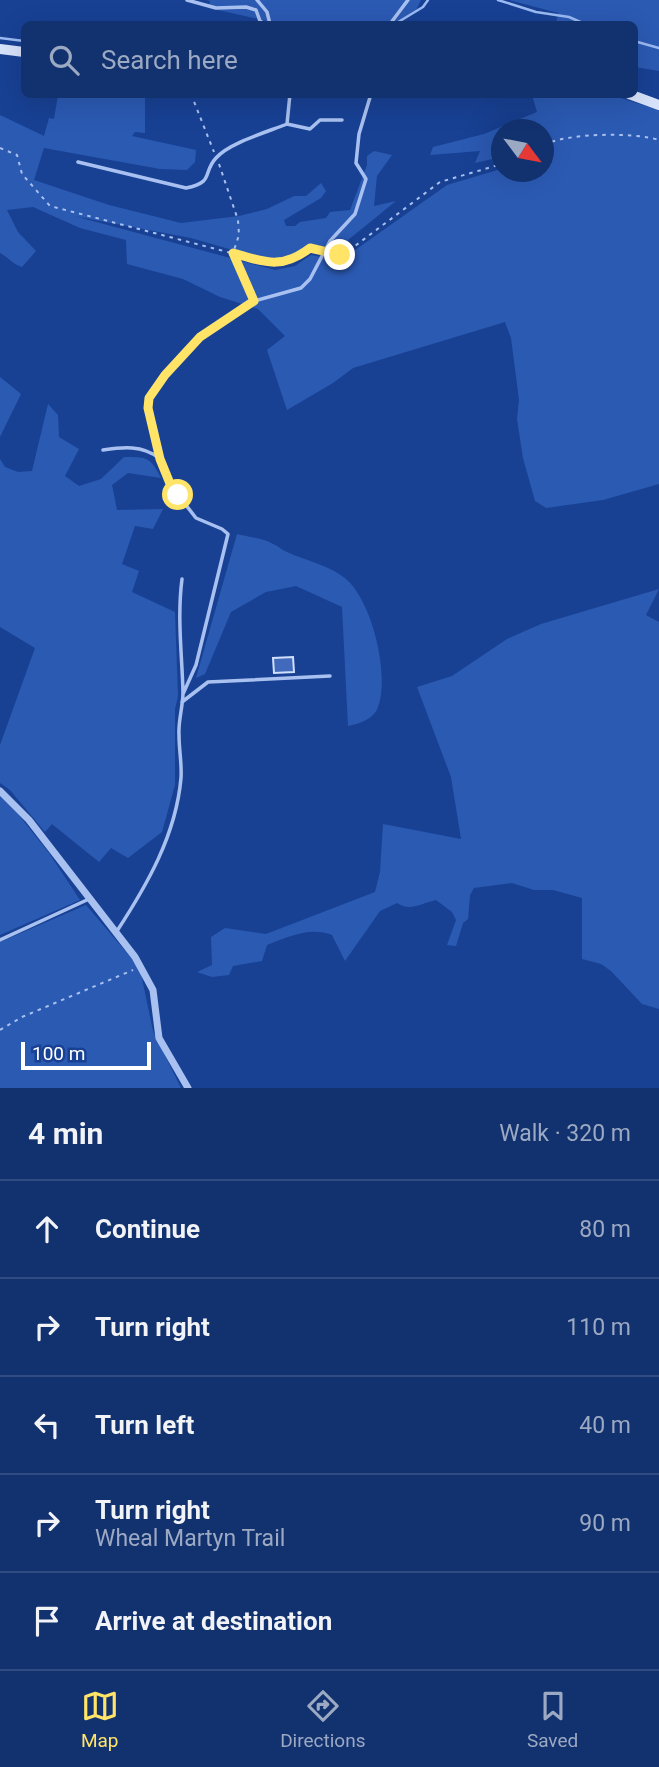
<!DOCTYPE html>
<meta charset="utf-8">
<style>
:root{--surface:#12316f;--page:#1f3d77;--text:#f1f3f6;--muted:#9ca9c3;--line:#314c82;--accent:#ffe468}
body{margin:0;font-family:Roboto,sans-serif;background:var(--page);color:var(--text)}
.compass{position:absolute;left:491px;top:119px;width:63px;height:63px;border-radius:50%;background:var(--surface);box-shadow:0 7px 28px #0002;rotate:122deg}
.scale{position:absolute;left:21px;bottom:18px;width:130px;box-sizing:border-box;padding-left:7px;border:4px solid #fff;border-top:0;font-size:19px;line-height:24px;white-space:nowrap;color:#fff;-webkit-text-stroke:5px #184194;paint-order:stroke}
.stop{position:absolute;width:21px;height:21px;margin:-16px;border:5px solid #ffe468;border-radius:50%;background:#fff}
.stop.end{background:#ffe468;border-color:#fff;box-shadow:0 2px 7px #0008}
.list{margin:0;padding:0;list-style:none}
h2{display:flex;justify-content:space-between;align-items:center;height:91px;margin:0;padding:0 28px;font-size:30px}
h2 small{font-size:23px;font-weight:400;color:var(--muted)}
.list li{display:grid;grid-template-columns:46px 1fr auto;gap:21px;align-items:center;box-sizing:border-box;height:98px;padding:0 28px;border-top:2px solid var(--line)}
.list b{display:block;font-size:26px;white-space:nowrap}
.list p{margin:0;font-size:23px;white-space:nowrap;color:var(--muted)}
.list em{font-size:23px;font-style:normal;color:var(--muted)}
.icon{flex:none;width:38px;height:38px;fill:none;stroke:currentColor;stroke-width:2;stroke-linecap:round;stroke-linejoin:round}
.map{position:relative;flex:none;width:659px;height:1088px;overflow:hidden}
.search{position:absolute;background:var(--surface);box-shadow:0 7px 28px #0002;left:21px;right:21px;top:21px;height:77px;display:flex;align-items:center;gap:18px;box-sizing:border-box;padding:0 24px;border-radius:10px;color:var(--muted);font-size:26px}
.sheet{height:581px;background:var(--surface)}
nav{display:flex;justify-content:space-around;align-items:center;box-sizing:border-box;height:98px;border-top:2px solid var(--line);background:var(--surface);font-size:19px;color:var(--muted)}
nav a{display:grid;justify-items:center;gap:4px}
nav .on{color:var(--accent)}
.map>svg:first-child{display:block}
</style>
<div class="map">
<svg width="659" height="1088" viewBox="0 0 659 1088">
<rect width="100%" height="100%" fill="#184194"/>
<path fill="#2b5ab3" d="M206,0H421L416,10L394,24H268L267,21L209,8L210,1Z
M509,0H659V71L635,67L634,24H556L558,13Z
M58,95H145V133L135,132L132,136L196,150L195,162L187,170L160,169L44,148L34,180L109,205L181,223L239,216L267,209L294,196H306L321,183L326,191L321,198L284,220L286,226H295L300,222L326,218L330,212L350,210L367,165V156L374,151L392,155L377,176L374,206L396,201L337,249L310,244L289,258L267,260L191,238L74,216L275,270L295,266L311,255L341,260L447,185L501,169L502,172H544V130H502L501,157L475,163L480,151L430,155L433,147L484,134L537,112L532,95H611L659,110V484L603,500L546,508L535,501L523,458L517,419L519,400L511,338L505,322L353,368L333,383L287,410L267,350L285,336L258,309L220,297L183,279L127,264L126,240L80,228L33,207L7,210L18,232L36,251L22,267C14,265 8,257 0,253V115L44,136L49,118L54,119Z
M0,377L21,394L0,437Z
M48,404L58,415L59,437L79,449L65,476L79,486L101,479L124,457C148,457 150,457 161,478L128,473L112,485L117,510L163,509L153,529L135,526L122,564L139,571L132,592L175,612L178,696L175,709V785L162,832L128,858L111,848L99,862L52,824L45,832L10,790L0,783V745L35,648L0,627V459L5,467L18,472L32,471Z
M237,534C248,537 263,538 273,544C278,546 282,550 287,552C306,561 330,565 346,579C372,601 390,675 378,707C374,719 359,724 348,726L342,607L296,586L266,592L231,612L205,674L196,678Z
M659,589L646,615L659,622V1009L642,1004L611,971L601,964L582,959V898L553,890H534L512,883L474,888L470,895L468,919L463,923L456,946L447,945L456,920L452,912L436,900C422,903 410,912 397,903L380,911L345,961L332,935C311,926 287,937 267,945L262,961L233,966L229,975L212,977L197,972L212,965L211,937L225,928L266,934L375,892L380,872L383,824L461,839L451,777L417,687L452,676L507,639L541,624Z
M0,796L18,814L49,853L80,900L0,935Z
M86,905L133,960L141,974L153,1031L181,1088H0V942Z"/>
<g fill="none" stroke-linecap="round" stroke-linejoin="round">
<path stroke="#9bbaf3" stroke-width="2.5" d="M498,0L536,12L569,17L585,24
M395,24L423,7L428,0
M0,38L24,41
M634,41L659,48"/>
</g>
<path fill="#416abc" stroke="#d0dffb" stroke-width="2" d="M293,657L294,672L274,673L273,658Z"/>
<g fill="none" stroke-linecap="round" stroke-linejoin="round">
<path stroke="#a9c1f0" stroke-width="2" stroke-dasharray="3.5 5" stroke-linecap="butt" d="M191,94L214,152
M544,145C565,133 635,132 659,140
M0,148L17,155L22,174L50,206L270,263C286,263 296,258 310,248
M219,164L238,220L239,235L233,253L253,297
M333,254L340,255L347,252L440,182L502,164
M0,1030L22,1017L133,970"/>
<path stroke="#a9c1f0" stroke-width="3.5" d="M187,0L216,8L246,7L256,10L260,21L265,24
M257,0L267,12L270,24
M390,24L408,0
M287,124L310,129L320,120H342
M78,162L186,188C215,182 202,173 216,158C229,143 267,132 287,124L290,94
M103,450C123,447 142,445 159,458
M183,694L196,665L228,534L222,529L196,518L171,486L160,459L148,408L149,398L165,375L200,337L254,301L301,288L310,279L330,241L355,214L366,179L356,163L359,134L371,94
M182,702L208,682L330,676
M117,931C147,885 176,835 181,778C182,764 179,750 179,735C178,721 183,707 183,692C182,654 177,618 182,579
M0,940L89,899"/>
<path stroke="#a9c1f0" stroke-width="7" d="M0,791L29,820L135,957L153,990L159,1038L188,1088"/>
<path stroke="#d7e3fb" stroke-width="10" d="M0,49L24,52
M629,94L659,105"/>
<path stroke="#a9c1f0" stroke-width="2" stroke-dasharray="3.5 5" stroke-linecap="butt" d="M310,248L333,254"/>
</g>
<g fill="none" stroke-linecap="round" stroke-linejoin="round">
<path stroke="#ffe468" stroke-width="9" d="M178,495L171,486L160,459L148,408L149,398L165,375L200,337L254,301L233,253C265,262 281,270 310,248L340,255"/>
</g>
</svg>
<svg class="compass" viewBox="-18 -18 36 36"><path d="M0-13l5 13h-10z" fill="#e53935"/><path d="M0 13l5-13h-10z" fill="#9ca9c3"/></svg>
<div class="scale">100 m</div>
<div class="stop" style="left:178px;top:495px"></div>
<div class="stop end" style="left:340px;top:255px"></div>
<div class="search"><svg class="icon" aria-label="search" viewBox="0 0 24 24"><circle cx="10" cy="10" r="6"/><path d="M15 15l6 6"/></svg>Search here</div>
</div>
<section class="sheet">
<h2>4 min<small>Walk · 320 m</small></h2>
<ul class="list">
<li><svg class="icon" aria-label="ahead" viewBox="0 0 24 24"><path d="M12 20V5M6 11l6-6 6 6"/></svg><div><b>Continue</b></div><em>80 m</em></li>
<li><svg class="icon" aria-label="right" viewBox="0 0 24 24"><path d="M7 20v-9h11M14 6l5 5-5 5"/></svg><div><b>Turn right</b></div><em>110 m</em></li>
<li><svg class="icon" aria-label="left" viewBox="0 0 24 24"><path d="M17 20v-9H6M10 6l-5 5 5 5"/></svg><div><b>Turn left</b></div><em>40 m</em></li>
<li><svg class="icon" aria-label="right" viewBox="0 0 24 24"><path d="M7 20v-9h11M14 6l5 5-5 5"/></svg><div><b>Turn right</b><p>Wheal Martyn Trail</p></div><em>90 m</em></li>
<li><svg class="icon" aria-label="arrive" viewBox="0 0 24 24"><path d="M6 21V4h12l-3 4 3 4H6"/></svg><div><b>Arrive at destination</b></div></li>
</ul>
</section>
<nav>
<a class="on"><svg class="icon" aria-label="map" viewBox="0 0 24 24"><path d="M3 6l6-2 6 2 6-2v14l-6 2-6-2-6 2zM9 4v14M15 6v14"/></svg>Map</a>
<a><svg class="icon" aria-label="directions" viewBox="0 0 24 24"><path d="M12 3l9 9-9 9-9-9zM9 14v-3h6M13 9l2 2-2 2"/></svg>Directions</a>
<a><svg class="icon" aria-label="saved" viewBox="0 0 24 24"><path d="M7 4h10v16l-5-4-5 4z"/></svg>Saved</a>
</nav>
